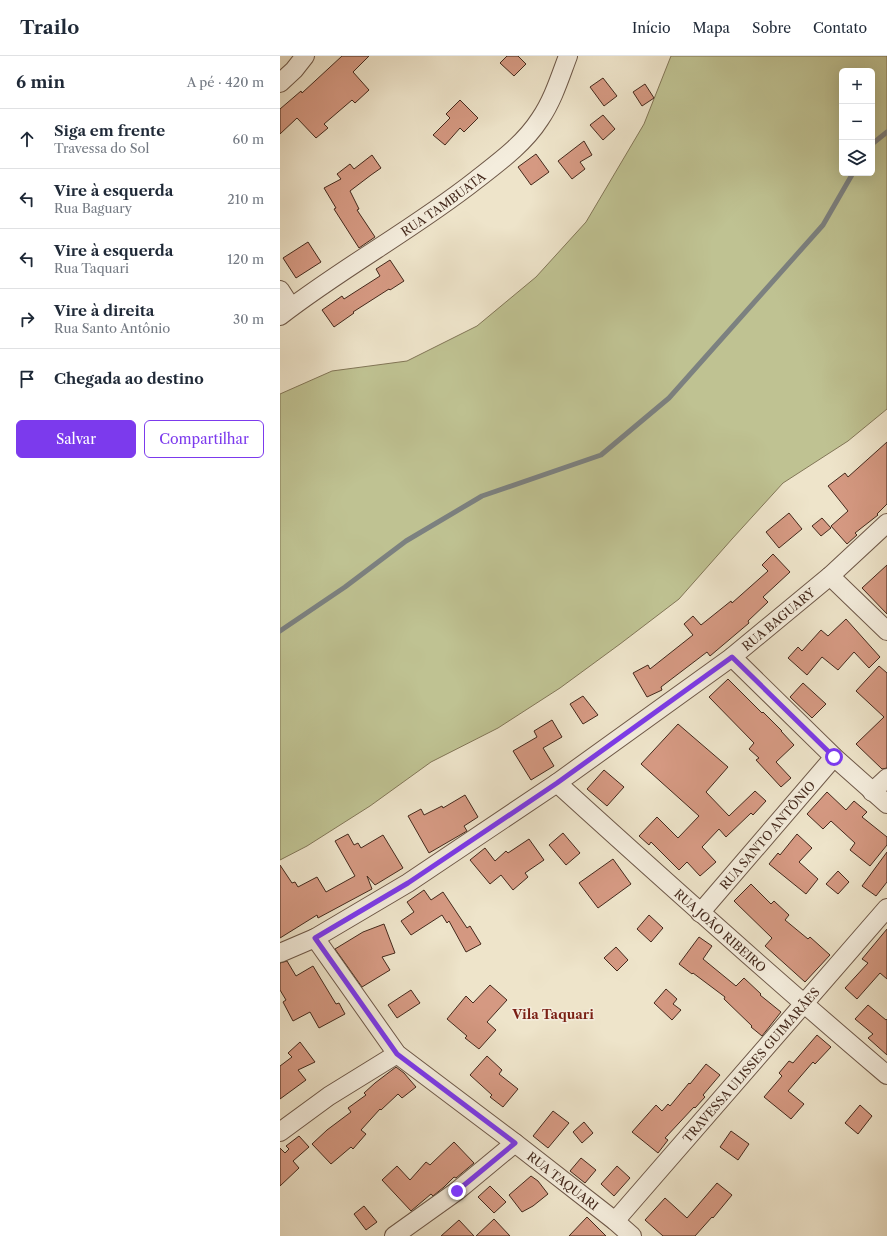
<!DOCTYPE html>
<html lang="pt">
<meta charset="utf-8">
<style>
:root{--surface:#fff;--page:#f2f2f3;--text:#1f2937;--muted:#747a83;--line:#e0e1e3;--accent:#7c3aed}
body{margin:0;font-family:"Libre Caslon Text",serif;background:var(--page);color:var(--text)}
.controls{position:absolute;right:12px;top:12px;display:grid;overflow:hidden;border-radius:6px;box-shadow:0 4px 16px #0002}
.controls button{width:36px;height:36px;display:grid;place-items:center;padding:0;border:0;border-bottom:1px solid var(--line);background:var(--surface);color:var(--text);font:20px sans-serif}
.stop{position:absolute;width:12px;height:12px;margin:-9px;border:3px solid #7c3aed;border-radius:50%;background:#fff}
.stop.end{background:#7c3aed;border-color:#fff;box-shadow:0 1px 4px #0008}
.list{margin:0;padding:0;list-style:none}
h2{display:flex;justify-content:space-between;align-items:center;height:52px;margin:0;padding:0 16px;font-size:17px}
h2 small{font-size:13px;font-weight:400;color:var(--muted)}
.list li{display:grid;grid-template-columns:26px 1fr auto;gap:12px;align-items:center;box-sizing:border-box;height:60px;padding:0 16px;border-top:1px solid var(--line)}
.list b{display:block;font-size:15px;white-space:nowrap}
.list p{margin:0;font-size:13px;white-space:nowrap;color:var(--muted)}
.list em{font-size:13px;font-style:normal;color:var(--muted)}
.actions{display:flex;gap:8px;padding:12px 16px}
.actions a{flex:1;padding:9px 0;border:1px solid var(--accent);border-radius:6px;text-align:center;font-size:14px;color:var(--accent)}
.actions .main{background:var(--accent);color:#fff}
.icon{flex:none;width:22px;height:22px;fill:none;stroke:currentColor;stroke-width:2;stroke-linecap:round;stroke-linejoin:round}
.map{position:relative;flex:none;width:607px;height:1180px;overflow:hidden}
header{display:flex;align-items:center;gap:24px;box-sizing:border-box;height:56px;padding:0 20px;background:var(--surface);border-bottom:1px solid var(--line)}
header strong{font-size:19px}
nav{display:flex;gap:22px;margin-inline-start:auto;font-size:14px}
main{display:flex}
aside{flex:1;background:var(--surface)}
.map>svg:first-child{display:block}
</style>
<header>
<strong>Trailo</strong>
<nav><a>Início</a><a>Mapa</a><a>Sobre</a><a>Contato</a></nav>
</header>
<main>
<aside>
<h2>6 min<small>A pé · 420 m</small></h2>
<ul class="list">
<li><svg class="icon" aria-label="ahead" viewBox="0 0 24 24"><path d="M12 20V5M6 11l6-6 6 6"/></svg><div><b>Siga em frente</b><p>Travessa do Sol</p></div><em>60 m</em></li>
<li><svg class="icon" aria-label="left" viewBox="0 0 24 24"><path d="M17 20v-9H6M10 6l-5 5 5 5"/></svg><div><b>Vire à esquerda</b><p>Rua Baguary</p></div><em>210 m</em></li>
<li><svg class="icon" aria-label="left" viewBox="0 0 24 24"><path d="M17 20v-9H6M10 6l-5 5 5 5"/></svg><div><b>Vire à esquerda</b><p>Rua Taquari</p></div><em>120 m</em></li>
<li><svg class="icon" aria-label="right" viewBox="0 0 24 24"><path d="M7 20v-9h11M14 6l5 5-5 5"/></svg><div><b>Vire à direita</b><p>Rua Santo Antônio</p></div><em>30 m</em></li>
<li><svg class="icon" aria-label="arrive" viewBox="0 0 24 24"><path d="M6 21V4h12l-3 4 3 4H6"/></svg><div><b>Chegada ao destino</b></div></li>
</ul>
<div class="actions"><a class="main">Salvar</a><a>Compartilhar</a></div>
</aside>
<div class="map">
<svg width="607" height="1180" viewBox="0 0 607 1180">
<rect width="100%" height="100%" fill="#eee4ca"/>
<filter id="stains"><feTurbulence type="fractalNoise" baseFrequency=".005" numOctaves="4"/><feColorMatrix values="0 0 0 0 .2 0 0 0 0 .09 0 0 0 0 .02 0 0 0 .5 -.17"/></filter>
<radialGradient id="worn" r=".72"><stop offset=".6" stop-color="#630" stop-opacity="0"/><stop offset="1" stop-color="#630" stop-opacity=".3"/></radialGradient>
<path fill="#bfc292" stroke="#827657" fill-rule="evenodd" d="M391,0H607V353L568,385L503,427L452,483L399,543L340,588L280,632L218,672L151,706L90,750L27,790L0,804V338L52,315L127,305L197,270L256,221L306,166L364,68ZM562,15H592V117H562Z"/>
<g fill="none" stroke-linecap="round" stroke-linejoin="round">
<path stroke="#7c8180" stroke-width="5" d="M592,88L607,76
M0,575L65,531L126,485L202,440L321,399L389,342L543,169L573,117"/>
</g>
<path fill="#d59982" stroke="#44291c" d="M62,0H89L73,16L89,34L75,47L72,44L44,68L48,72L36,82L17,62L0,78V53L21,35L22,37Z
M227,0H238L246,8L234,20L220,7Z
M323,22L337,40L324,50L310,31Z
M365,28L374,42L362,50L353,36Z
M180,44L198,62L184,76L180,72L165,89L153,79L170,62L166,58Z
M323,59L335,73L323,84L310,69Z
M304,85L312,99L300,106L305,113L292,123L278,105Z
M256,98L269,116L251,129L238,111Z
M92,99L101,112L91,119L70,135L79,153L77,154L95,181L79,192L54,153L56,152L44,132L61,123L57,118L70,108L74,113Z
M28,186L41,206L16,222L3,202Z
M110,204L124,225L110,234L109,233L73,256L74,257L54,271L42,254L62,240L64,243L100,220L96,213Z
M607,386V448L597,458L598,459L575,477L577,479L567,488L551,470L568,455L548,430L565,417L568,421Z
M509,457L522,473L499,492L486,476Z
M542,462L551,472L541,480L532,470Z
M493,498L510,516L483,541L488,546L468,565L469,567L430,600L427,596L381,631L382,634L367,641L353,617L368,609L370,613L413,579L404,568L413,560L421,569L451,545L452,547L488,515L482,509Z
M607,509V558L582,532Z
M566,563L600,601L589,612L574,596L558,614L542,601L527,619L508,602L518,591L522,595L541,574L548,580Z
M599,610L607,617V712L602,713L576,688L604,661L576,635Z
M448,623L482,657L483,656L502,675H501L514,689L496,706L511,722L501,731L476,704L479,702L469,693L474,687L429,641Z
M523,627L546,648L532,662L510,641Z
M303,640L318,659L303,668L290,648Z
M272,664L282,681L263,692L274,710L251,724L233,695L257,681L254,675Z
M398,668L448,711L426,736L449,760L475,735L486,745L473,759L471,757L446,781L439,773L422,791L436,806L420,820L407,806L399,814L371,786L369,789L359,780L377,761L398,782L419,760L361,708Z
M324,714L344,731L327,750L307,733Z
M547,736L566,754L574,745L587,756L582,761L607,781V789L590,810L570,794L575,787L551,765L543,773L527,758Z
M185,739L198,761L184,770L187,775L149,797L128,760L141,753L144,759L162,750L163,752Z
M283,777L300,797L286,809L269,789Z
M68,778L74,789L78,787L81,792L103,779L123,812L95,829L87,820L92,833L38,862L37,859L0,882V809L12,827L15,826L18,831L37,821L46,836L75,820L55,785Z
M517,778L532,792L519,806L538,823L526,838L489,808L498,797L500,799Z
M249,783L264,804L245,817L248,821L233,834L221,819L210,828L190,804L205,792L215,805L226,795L228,797Z
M607,796V826L596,840L582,830Z
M333,803L351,828L318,852L299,827Z
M558,815L569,826L558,838L546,828Z
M471,828L491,848L494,845L509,859L505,864L528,883L530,881L550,899L525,926L485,890L492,882L454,845Z
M144,834L151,844L163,836L187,872L190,870L201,888L186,896L169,865L167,867L162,859L131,879L121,865L134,856L127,846Z
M369,859L383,872L371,886L357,873Z
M104,868L115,897L102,901L110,914L82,931L55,893L83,876Z
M607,873V923L600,917L577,943L565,932L588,907L582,903Z
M419,881L432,890L423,903L456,930L464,922L481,938L480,939L501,956L482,980L471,971L472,970L444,943L445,941L413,917L412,918L399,908Z
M336,891L348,904L337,915L324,902Z
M7,905L16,920L33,910L56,948L59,947L65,958L39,972L30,956L13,965L3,946L6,944L0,934V907Z
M210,929L227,944L207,966L216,974L199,993L185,982L187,980L167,963L186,940L193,947Z
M386,933L397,943L393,948L401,954L392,964L374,947Z
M131,934L140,947L117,962L108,949Z
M588,949L606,964L607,963V999L588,982L593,978L575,963Z
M537,979L551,991L535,1008L533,1006L508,1035L524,1048L511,1063L484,1041L502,1020L499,1017L509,1005L513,1007Z
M20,986L35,1006L18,1014L26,1024L0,1043V1010L12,1001L8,997Z
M207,1000L222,1014L219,1018L238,1033L223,1051L210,1041L212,1039L190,1019Z
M426,1008L440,1019L423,1039L425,1041L415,1052L414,1051L385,1082L388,1084L378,1097L352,1076L376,1049L382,1055L388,1048L390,1050L409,1027L410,1028Z
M116,1011L124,1017L136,1031L122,1042L118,1038L101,1054L100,1053L81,1074L86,1078L73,1093L71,1091L51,1108L32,1088L47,1074L71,1056L68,1052L86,1039L84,1037L95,1027Z
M580,1049L592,1060L578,1078L565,1067Z
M273,1055L289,1067L268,1092L253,1080Z
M304,1066L313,1077L302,1087L293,1076Z
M451,1075L469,1088L458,1104L440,1091Z
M19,1080L29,1091L13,1105L19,1112L0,1130V1092L5,1097L9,1093L6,1090Z
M174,1086L194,1107L176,1122L174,1121L164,1131L153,1140L151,1138L131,1155L102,1124L117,1110L130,1124L146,1106L150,1109Z
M301,1102L316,1114L305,1127L290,1115Z
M337,1110L350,1122L334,1140L321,1128Z
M251,1120L258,1125L268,1138L253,1150L242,1156L229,1139Z
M437,1127L452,1139L433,1162L432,1161L415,1180H383L365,1164L385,1142L407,1162Z
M210,1130L226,1146L214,1157L198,1141Z
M84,1150L97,1166L86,1174L74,1158Z
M307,1161L326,1180H289Z
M214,1163L230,1180H196Z
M179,1164L194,1180H161Z"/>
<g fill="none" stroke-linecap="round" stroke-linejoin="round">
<defs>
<g id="minor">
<path d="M0,27L14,14L25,0"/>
<path d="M0,234L11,251"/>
<path id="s1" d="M0,260C63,211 134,173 196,124C219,106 244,88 260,63C273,44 280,21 288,0"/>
<path d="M550,520L607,575"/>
<path d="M452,601L554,701L607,748"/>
<path id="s2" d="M277,727C386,826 495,924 607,1019"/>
<path d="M592,736L607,722"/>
<path id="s3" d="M420,857L554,701"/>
<path id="s4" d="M35,882L117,998L235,1087L335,1165L352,1180"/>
<path id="s5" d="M0,897L35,882L128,827L277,727L452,601L550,520L607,467"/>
<path d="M0,1076L49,1040L117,998"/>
<path id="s6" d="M335,1165L607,852"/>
<path d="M114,1180L177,1135L235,1087"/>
</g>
</defs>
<use href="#minor" stroke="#6e5848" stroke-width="20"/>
<use href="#minor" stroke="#f4eddd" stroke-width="18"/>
</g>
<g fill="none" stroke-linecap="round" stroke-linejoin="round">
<path stroke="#7c3aed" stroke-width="5" d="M177,1135L235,1087L117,998L35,882L128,827L277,727L452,601L554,701"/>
</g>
<g text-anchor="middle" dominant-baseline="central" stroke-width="3" stroke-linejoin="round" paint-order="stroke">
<g font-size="12" fill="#44291c" stroke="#f4eddd">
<text stroke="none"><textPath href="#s1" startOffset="198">RUA TAMBUATA</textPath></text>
<text stroke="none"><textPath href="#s5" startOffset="601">RUA BAGUARY</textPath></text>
<text stroke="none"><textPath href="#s3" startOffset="103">RUA SANTO ANTÔNIO</textPath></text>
<text stroke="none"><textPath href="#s2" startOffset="220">RUA JOÃO RIBEIRO</textPath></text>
<text stroke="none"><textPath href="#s6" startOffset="207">TRAVESSA ULISSES GUIMARÃES</textPath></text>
<text stroke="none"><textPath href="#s4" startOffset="351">RUA TAQUARI</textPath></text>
</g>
<g font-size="13" font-weight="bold" fill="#7a1f14" stroke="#f4eddd">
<text x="273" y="958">Vila Taquari</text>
</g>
</g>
<rect width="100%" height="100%" filter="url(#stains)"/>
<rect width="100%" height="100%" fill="url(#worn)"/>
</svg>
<div class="controls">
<button>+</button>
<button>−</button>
<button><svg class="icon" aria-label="layers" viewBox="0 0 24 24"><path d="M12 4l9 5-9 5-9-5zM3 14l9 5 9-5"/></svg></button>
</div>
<div class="stop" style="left:554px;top:701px"></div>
<div class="stop end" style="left:177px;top:1135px"></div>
</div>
</main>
